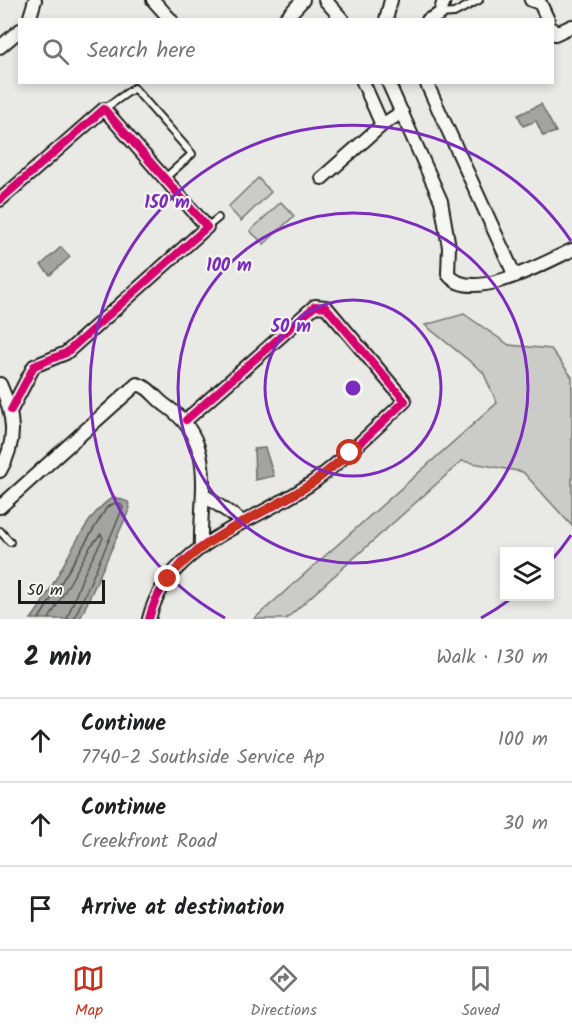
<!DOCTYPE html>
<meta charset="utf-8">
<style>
:root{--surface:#fff;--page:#f2f2f2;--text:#202124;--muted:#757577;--line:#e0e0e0;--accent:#c8321e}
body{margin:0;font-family:Kalam,sans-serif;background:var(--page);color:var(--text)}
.controls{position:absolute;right:18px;bottom:18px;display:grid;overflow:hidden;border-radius:0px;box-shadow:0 3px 9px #0003}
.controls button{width:54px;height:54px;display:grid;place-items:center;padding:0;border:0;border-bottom:2px solid var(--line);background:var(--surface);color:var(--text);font:30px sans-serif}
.scale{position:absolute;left:18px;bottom:15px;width:87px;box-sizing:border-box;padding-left:6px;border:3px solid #1c1c1c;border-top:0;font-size:16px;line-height:21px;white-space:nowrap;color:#1c1c1c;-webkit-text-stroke:4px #f6f6f2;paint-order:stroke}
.stop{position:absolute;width:18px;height:18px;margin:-14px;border:4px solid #c8321e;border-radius:50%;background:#fff}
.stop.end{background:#c8321e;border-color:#fff;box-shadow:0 2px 6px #0008}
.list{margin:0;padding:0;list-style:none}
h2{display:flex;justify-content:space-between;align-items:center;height:78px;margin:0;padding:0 24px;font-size:26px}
h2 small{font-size:20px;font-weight:400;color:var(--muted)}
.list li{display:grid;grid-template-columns:39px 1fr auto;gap:18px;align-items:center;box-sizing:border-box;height:84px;padding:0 24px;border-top:2px solid var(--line)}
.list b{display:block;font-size:22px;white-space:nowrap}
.list p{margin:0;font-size:20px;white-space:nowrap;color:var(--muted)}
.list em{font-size:20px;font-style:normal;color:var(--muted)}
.icon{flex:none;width:33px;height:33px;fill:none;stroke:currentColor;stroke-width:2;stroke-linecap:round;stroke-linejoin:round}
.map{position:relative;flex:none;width:572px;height:619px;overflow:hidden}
.search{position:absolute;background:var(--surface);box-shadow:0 3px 9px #0003;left:18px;right:18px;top:18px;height:66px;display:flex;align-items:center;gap:15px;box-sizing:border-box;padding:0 21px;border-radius:0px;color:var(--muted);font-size:22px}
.sheet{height:330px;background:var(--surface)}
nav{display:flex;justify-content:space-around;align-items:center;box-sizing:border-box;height:84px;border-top:2px solid var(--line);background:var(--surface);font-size:16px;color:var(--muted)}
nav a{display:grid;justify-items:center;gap:3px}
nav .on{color:var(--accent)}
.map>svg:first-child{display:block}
</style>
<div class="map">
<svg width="572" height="619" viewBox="0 0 572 619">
<rect width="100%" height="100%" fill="#e9e9e5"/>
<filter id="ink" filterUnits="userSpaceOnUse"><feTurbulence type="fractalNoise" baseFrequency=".0167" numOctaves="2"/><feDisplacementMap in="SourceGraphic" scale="12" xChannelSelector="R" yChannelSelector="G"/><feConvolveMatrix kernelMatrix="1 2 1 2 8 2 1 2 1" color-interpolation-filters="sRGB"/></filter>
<g filter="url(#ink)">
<path fill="#cbcbc7" stroke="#747472" stroke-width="1.5" d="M258,178L271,192L241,221L228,207Z
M281,202L294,216L264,244L250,231Z
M464,314L509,345L551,349L572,377V526L523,472L462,461L286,619H254L497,403L483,372L425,325Z"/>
<path fill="#a3a3a1" stroke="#6d6d6c" stroke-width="1.5" d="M541,104L556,132L543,136L536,121L523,126L518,115Z
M61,247L70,257L50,275L41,265Z
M265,448L274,476L255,480L254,449Z
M114,497L128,502L130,508L80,619H31C56,589 82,513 114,497Z"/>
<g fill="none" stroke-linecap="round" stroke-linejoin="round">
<path stroke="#525251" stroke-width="1.5" d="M39,619L107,507L115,503L121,504L123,508L74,619
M49,619L90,547L101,534L103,538L83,576L67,619"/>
<defs>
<path id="lane" d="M440,14L454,13L479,0
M104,109L134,88L192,154L165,178
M207,227L218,218
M0,531L10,542"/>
<path id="street" d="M153,0L171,20
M325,0L343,20
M531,0L540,3L548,20
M29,20L35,0
M284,20L303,0
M386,20L391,0
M428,20L440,14L444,0
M552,29L555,34L572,26
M0,47L20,30
M363,82L382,125
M388,82L441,201L449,247L448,274C470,305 546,262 572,250
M426,82L515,276
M322,178L382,125L402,112
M0,200L104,109L207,227L66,353L34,366L11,410
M0,384C14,415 18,440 0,471
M205,496L243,522
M0,507L137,384C150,387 154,397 165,405C219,442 199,494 201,548
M149,619C168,541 260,522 316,480C348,456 376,428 405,401L326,307L315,306L186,420"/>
</defs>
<use href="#lane" stroke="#1c1c1c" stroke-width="10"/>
<use href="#street" stroke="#1c1c1c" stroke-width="16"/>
<use href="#lane" stroke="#f6f6f2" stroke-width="6"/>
<use href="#street" stroke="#f6f6f2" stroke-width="12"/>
<defs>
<path id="cycleway" d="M0,200L104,109L207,227L66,353L34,366L11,410
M149,619C168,541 260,522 316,480C348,456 376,428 405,401L326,307L315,306L186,420"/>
</defs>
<use href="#cycleway" stroke="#f6f6f2" stroke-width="11"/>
<use href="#cycleway" stroke="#d6006c" stroke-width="8"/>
</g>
</g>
<g fill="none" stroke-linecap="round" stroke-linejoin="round" filter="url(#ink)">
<path stroke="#c8321e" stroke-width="8" d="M168,579C206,534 265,514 314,482C326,473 338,462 350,453"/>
</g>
<g fill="none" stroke="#7b2cbf" stroke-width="3">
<circle cx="353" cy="388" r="88"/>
<circle cx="353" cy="388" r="175"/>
<path d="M571 535A263 263 0 0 1 550 562M513 597A263 263 0 0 1 481 618M225 618A263 263 0 1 1 571 241"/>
</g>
<circle cx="353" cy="388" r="9" fill="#7b2cbf" stroke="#f6f6f2" stroke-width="3"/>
<g font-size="18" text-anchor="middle" font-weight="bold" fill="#7b2cbf" stroke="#f6f6f2" stroke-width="4.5" stroke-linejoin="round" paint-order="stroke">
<text x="167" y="208">150 m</text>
<text x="229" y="271">100 m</text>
<text x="291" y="332">50 m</text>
</g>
</svg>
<div class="controls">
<button><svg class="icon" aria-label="layers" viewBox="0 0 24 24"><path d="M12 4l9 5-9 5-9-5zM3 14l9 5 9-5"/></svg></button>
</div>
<div class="scale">50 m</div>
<div class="stop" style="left:350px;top:453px"></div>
<div class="stop end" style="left:168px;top:579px"></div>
<div class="search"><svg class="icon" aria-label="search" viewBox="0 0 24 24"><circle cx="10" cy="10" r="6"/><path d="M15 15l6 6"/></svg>Search here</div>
</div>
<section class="sheet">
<h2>2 min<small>Walk · 130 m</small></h2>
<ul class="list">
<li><svg class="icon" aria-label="ahead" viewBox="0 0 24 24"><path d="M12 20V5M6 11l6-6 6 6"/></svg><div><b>Continue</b><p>7740-2 Southside Service Ap</p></div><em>100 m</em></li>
<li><svg class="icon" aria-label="ahead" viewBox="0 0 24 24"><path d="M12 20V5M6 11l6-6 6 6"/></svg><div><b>Continue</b><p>Creekfront Road</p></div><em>30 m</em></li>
<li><svg class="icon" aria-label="arrive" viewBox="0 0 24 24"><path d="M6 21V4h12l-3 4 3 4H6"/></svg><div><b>Arrive at destination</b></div></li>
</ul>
</section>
<nav>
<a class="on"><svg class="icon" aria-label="map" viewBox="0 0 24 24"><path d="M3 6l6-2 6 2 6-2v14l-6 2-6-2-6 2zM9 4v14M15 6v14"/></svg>Map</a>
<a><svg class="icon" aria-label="directions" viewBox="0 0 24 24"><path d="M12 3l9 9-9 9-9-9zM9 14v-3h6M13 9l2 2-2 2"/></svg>Directions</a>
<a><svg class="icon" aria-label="saved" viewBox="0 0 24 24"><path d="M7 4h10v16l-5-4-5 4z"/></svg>Saved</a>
</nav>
